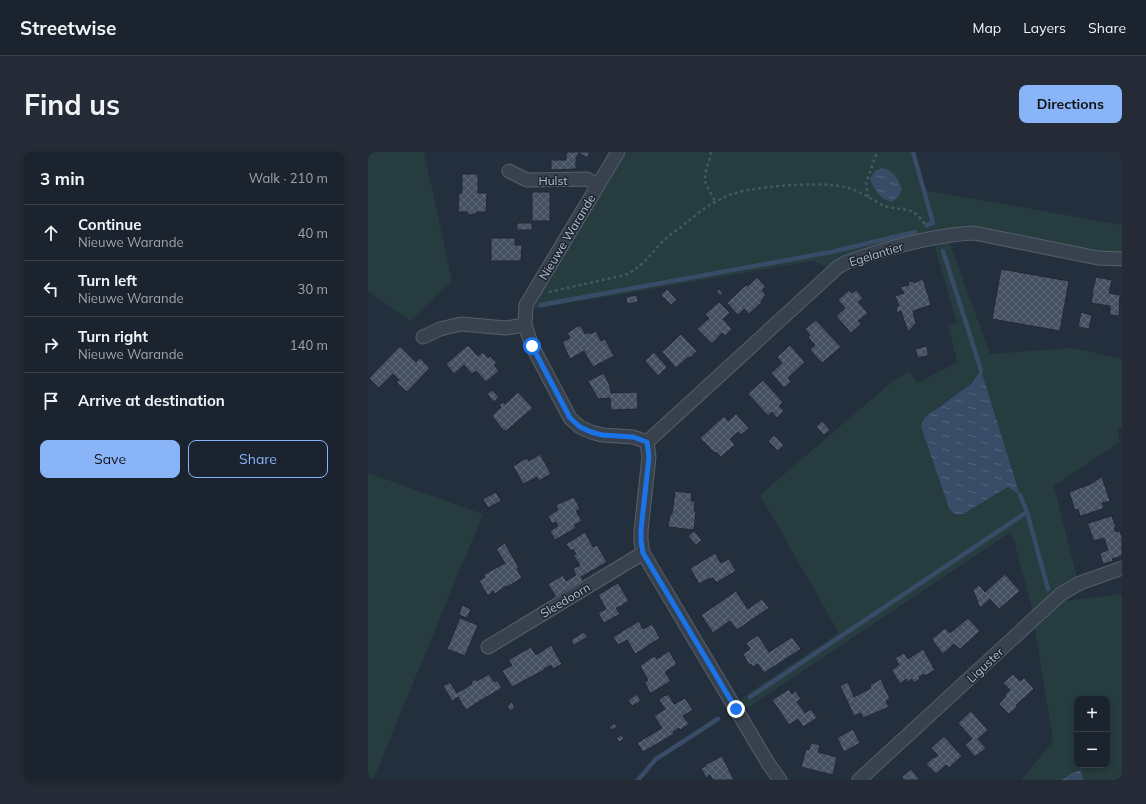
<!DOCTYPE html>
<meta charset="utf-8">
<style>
:root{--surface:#1b232e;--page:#242b36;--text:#f1f3f6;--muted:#a0a4aa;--line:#39404a;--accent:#8ab4f8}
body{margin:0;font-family:Mulish,sans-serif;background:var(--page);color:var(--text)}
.controls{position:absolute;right:12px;bottom:12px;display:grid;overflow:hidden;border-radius:8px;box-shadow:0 2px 6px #0003}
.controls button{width:36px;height:36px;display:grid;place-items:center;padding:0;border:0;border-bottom:1px solid var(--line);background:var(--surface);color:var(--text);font:20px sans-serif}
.stop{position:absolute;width:12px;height:12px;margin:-9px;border:3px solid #1a73e8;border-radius:50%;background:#fff}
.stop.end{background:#1a73e8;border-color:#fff;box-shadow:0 1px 4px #0008}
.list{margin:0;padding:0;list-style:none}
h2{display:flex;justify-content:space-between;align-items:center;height:52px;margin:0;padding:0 16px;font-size:17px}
h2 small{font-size:13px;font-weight:400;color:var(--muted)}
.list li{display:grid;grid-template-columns:26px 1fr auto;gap:12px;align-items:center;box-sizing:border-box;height:56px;padding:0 16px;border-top:1px solid var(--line)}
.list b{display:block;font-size:15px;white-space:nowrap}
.list p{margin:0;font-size:13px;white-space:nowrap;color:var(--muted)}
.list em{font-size:13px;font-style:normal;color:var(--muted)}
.actions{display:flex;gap:8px;padding:12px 16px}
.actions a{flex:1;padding:9px 0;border:1px solid var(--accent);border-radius:8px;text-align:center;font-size:14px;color:var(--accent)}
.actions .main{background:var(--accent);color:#111}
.icon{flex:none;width:22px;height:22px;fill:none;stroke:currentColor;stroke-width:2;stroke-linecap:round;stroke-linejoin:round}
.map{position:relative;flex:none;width:754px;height:628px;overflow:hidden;border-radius:8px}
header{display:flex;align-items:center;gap:24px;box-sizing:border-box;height:56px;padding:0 20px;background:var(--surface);border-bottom:1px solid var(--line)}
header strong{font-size:19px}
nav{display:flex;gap:22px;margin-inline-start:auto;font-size:14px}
.intro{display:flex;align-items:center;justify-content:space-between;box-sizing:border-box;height:96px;padding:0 24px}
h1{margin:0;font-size:28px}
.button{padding:10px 18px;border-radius:8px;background:var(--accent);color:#111;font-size:14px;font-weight:700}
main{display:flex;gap:24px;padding:0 24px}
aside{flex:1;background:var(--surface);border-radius:8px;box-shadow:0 2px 6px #0003}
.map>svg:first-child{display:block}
</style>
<header>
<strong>Streetwise</strong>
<nav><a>Map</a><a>Layers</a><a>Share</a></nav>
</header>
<div class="intro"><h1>Find us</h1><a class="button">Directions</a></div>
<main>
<aside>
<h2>3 min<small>Walk · 210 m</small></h2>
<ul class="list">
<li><svg class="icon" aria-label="ahead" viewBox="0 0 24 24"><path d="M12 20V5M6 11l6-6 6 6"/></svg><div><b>Continue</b><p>Nieuwe Warande</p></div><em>40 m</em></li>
<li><svg class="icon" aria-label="left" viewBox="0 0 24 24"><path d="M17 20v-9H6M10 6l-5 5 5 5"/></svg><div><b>Turn left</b><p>Nieuwe Warande</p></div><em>30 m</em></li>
<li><svg class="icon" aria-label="right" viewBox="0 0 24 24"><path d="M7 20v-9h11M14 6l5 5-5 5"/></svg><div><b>Turn right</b><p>Nieuwe Warande</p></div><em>140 m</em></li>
<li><svg class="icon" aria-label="arrive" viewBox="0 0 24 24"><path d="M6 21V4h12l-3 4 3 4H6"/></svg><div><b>Arrive at destination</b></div></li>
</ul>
<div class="actions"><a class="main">Save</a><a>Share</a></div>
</aside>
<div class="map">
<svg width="754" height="628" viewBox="0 0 754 628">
<defs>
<pattern id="water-ripples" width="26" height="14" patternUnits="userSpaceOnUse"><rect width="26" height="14" fill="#394c67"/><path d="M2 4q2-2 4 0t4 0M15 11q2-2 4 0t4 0" fill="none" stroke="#53647b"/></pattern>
<pattern id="building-cross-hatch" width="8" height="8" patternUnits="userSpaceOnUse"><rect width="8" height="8" fill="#455162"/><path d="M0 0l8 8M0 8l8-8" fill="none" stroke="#5d6877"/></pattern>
</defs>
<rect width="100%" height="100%" fill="#242f3e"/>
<path fill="#263c3f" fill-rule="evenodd" d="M0,0H56L84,129L42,169L0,139Z
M259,0H543L555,38L754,73V101L734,100L609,77L559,83L486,100L475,105L459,116L446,109L166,157L170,145Z
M581,89L622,202L705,196L754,207V276L749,278L752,290L686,334L709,426L665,461L646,388L641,381L378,557L372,547L471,481L392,343L525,229L542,219L549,231L589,210L580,173L589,171L566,92ZM613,218L652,342L640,335L586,362L581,356L553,275L571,254L604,231Z
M0,321L115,362L5,628H0Z
M754,442V628H715L713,619L702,622L694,628H653L685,589L667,477L695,449ZM709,547H739V613H709Z"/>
<path fill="url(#water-ripples)" d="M514,16C526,18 530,27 534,38L530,45L524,50C512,48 505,36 502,26L508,18Z
M613,218L652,343L640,335L595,362H586L581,356L553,275L556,266L604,231Z
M713,618L715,628H694L702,622Z"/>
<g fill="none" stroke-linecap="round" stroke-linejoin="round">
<path stroke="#394c67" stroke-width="4.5" d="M545,0L565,71L559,73
M575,99L613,218
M173,153L463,100L547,80
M659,360L680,437
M382,545L659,360L652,343
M270,628L288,607L350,567"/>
</g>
<path fill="url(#building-cross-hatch)" stroke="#1f2835" d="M200,0H222L219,6L211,1L208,6V17L183,18V8H198V2Z
M94,22H110V41H119L118,60H108V62L100,63V60H90L91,41H94Z
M164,40H182V51L183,52H182V57L183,58H182V69H164Z
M149,71H164V78H149Z
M123,86H147V93H154L153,109H123Z
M633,117L701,129L692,179L624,167Z
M389,125L398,135L394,138L398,143L393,149L394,150L381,162L376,157L370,163L359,151L378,133L380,134Z
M728,125L744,128L741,141L752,143L751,164L742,163V154L723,151L725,141H724Z
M555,127L563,153L545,159L548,171L540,180L533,159L529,161L528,155L531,154L527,144L536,141L532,135L541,133L540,130L545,129L546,131Z
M299,137L309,148L303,153L293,143Z
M351,137L355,141L352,144L348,139Z
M481,138L484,141L488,138L495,146L490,150L500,161L490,169L493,172L483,181L468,164L477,156L470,148Z
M269,143L270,150L259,152L258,145Z
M351,150L362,161L355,167L364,177L357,184L354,181L344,192L329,177L341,166L337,162Z
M713,160L724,163L721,177L710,175Z
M448,168L473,195L454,211L442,198L447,193L440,185L442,183L437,177Z
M210,174H213L217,182L221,180L222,182L228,179L233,189L237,187L246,204L225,215L216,199L202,207L194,190L202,186L199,181Z
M313,182L329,199L322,206L320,205L308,216L294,200Z
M100,193L110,204L115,200L120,206L122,204L129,211L126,213L131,219L118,230L108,219L104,222L96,213L86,222L78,212Z
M422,193L437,210L420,226L423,230L416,236L403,221L414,211L409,205Z
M32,194L48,210L52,206L62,216L39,240L28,230L31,228L25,222L11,236L1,226Z
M559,194L560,202L562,201V203L550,206L547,197Z
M286,200L299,215L290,224L277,209Z
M236,221L242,234L243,241L269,240L270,257L243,258L242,246L230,247L220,229Z
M395,228L415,250L411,254L416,259L409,266L404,260L400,264L380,242Z
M124,238L131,245L126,250L119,242Z
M150,240L165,256L138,279L135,278L124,264L133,255L131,253L135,250L137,252Z
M368,262L381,276L373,283L370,280L362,287L367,293L353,305L348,300L347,301L332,286L356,264L360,269Z
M454,269L462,278L456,283L448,275Z
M406,283L416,293L410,299L400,289Z
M172,302L183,322L171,329L169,325L155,332L145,314L159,306L161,309Z
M733,322L742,349L734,351L736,356H737L710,365L712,364L710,357L707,358L701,340L723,332L733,325Z
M307,339L324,341L323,349H327L326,359H328L326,378L300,375L302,362H304Z
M128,340L133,349L120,356L115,347Z
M206,345L212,357L208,359L214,369L206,373L208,376L187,388L182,379L190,374L188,370L184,372L180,364L190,358L188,353Z
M746,363L744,365L748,375L746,376L748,380L752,379L754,386V404L744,407L745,409L735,412L732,401L740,398L736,386L726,389L720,373L718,372Z
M326,379L334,388L328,393L320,384Z
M217,380L225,395L229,393L239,410L213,425L215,429L188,445L180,432L195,423L198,429L208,423L205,417L212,413L205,403L208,402L205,397L203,399L198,392Z
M137,391L151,416L149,417L154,426L139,435L138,434L127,442L125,439L120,444L111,429L117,425L115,423L137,411L128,397Z
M347,401L353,411L361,407L368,419L346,432L348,430L345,426L343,427L342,426L331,432L322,416L333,410V408V409L336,408L335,407L336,408Z
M637,422L652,439L631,457L622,447L612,456L605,438L611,433L617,440Z
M250,431L261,449L255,452L256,453L248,456L252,462L236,471L230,461L238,457L230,443Z
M368,439L380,457L394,447L401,456L369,478L362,469L345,481L333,463Z
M94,453L103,457L99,466L91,463Z
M92,466L110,473L97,504L79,497Z
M600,466L612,479L592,497L586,492L575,502L567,492L564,487L577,476L582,481Z
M271,469L275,477L284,472L292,486L283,492L282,493V492L277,496L267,502L259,488L250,493L245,485Z
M216,480L220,485L206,493L203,488Z
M390,483L401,500L424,485L433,497L396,521L390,512L385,515L383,512L381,513L375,502L382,497L378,491Z
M183,493L194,512L185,517L183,513L176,517V518L144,535L134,519L144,513L140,508L163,495L168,503Z
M555,497L565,514L564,515L567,518L557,524L556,522L551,525L552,527L546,531L544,527L540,530L538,527L532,532L523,517L524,518L531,513L527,506L536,501L540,507Z
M301,499L309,512L297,520L303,529L281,542V541H282L277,531L275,532L280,528L272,514L283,506L287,504L289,507Z
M121,522L126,530L129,528L134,536L110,550L109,552L108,551L98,558L90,545L84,549L75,534L82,530L89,541L104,532L103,530L108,527L109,529Z
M645,522L652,529L656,526L666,537L648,553L649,555L641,562L631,552L638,544L637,543L642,538L635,531Z
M513,527L522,547L518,549L521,555L495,566L493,561L486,564L472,534L480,530L486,545L503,536L502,533Z
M421,537L424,542L428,539L433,547L429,550L437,561L443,557L449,566L435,575L430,567L421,573L404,548Z
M269,542L273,549L264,554L260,548Z
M300,542L306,552L317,546L325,558L315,564L321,572L312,578L311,576L305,580L306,582L275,600L269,591L294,576L286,564L297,557L291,548L297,543V544Z
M144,550L147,556L142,559L139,554Z
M603,559L620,578L610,587L618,596L607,605L597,593L604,587L590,571Z
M247,571L249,575L244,578L241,575Z
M485,577L492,591L476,600L469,586Z
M254,583L256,587L251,590L248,586Z
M576,584L594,604L581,616L578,613L568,622L558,612L566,605L567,606L570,603L563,596Z
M443,591L452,593L450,600L469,605L465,623L433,615L438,597L441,598Z
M354,604L366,628H345L342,623L338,626L333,616L338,614L337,613Z
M543,617L552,628H535L534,625Z"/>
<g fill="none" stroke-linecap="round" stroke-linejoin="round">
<defs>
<path id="street" d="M250,0L158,153L157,173L164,194L202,266L212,275L223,280L234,283L265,285L279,290L281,305L273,379V389L275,401L400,611L412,628
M141,19L159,28L219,27L230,34
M55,185L72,177L93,172L138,176L157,173
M279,290L470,115L479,110C519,96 563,83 606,81L730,106L754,107
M120,495L275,401
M491,628L693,442L712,431L754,416"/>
</defs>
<use href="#street" stroke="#565f6c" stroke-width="15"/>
<path stroke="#44595c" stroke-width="2.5" stroke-dasharray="3 3" stroke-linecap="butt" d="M343,0C342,9 336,20 337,29C339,36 344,44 348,50
M500,45L498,31L509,0
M181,140L257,123C273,116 283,102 295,89C300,84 306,80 312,76C326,64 342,51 359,44C381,34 453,29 477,35C490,38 500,45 512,52C532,62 544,49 558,75"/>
<use href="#street" stroke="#38414e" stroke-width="13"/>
</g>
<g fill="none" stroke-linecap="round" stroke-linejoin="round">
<path stroke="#1a73e8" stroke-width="5" d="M164,194L202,266L212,275L223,280L234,283L265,285L279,290L281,305L273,378V389L275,401L368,557"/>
</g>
<g text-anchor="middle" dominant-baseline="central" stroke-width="3" stroke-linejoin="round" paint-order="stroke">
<g font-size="12" fill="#b4bcc9" stroke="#1d2633">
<text x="185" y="28">Hulst</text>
<text transform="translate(199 85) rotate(-59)">Nieuwe Warande</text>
<text transform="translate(508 102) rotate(-17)">Egelantier</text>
<text transform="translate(197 448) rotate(-31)">Sleedoorn</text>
<text transform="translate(617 513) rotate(-43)">Liguster</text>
</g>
</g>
</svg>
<div class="controls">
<button>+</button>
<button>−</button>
</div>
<div class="stop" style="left:164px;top:194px"></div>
<div class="stop end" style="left:368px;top:557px"></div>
</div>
</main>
